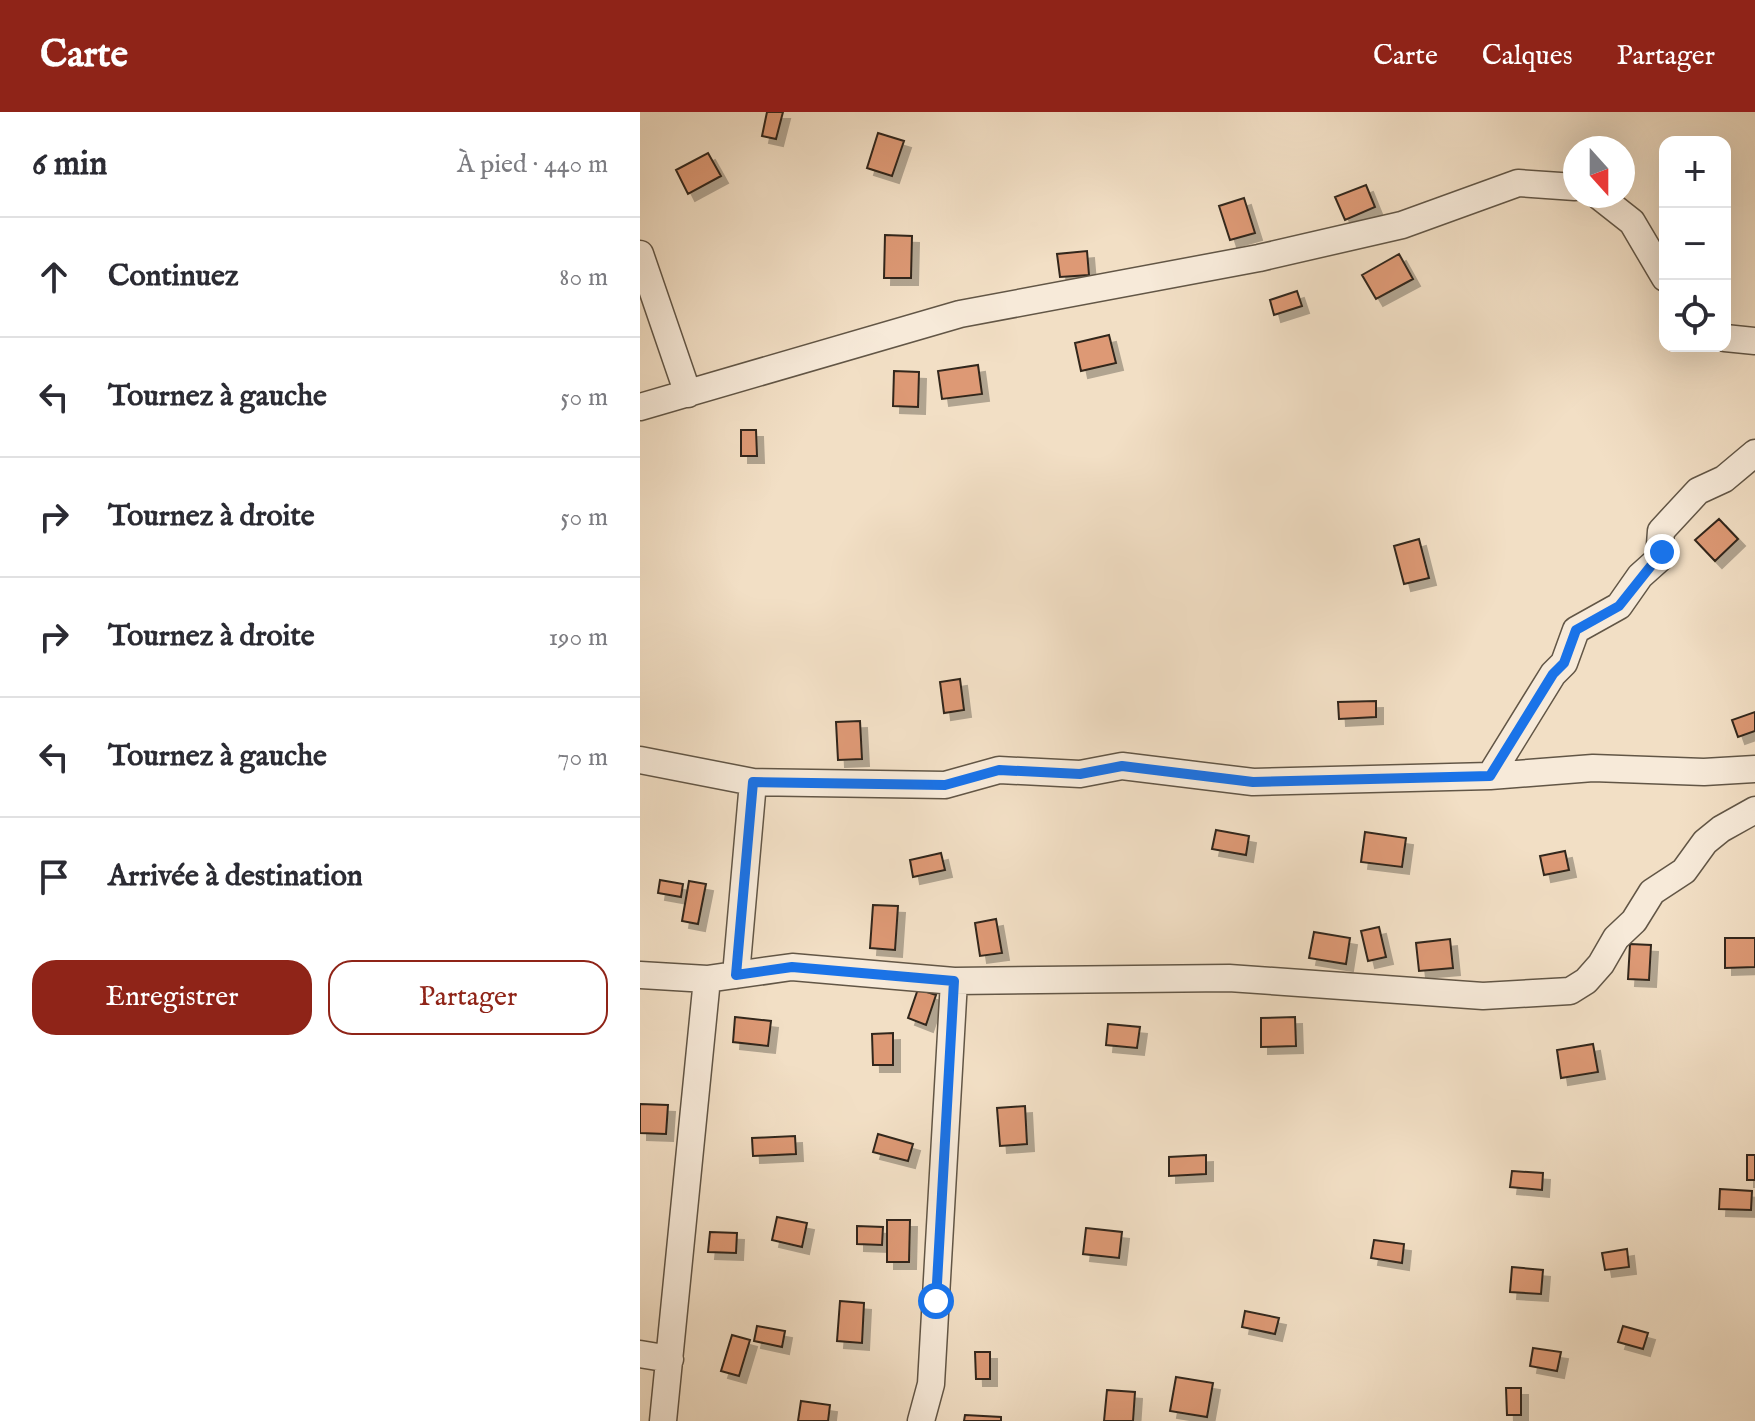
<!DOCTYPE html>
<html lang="fr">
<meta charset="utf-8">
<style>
:root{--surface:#fff;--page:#f2f2f3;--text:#2b2b33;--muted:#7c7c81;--line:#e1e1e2;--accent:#8f2418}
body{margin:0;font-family:"IM FELL English",serif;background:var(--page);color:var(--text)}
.controls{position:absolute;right:24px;top:24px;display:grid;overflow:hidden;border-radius:16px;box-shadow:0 8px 32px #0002}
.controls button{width:72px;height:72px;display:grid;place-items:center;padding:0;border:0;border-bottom:2px solid var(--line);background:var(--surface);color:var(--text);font:40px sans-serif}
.compass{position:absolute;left:923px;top:24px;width:72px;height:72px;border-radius:50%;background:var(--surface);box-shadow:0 8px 32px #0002;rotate:159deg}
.stop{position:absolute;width:24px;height:24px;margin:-18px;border:6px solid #1a73e8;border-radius:50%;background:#fff}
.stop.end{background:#1a73e8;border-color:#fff;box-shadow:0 2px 8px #0008}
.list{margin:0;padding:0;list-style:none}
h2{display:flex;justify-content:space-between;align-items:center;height:104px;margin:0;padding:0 32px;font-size:34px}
h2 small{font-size:26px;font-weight:400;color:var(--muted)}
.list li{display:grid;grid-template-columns:52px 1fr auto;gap:24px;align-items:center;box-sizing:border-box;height:120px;padding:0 32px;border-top:2px solid var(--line)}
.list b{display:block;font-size:30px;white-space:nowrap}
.list em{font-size:26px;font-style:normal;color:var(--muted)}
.actions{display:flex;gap:16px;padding:24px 32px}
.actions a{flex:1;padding:18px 0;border:2px solid var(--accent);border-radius:24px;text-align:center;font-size:28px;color:var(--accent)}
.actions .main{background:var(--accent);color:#fff}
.icon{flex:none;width:44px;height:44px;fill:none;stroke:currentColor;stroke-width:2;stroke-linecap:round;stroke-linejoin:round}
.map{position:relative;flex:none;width:1115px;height:1309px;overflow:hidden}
header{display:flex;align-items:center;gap:48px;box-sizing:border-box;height:112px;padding:0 40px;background:var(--accent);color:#fff}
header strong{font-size:38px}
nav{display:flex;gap:44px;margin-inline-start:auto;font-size:28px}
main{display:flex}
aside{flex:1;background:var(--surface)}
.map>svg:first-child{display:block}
</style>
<header>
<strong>Carte</strong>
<nav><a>Carte</a><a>Calques</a><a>Partager</a></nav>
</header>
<main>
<aside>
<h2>6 min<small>À pied · 440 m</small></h2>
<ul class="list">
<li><svg class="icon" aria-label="ahead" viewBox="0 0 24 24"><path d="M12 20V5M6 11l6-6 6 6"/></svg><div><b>Continuez</b></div><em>80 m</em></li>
<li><svg class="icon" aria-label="left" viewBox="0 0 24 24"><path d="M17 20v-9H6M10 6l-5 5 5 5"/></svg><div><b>Tournez à gauche</b></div><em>50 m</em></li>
<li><svg class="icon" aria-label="right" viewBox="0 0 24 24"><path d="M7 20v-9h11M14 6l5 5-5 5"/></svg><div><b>Tournez à droite</b></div><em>50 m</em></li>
<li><svg class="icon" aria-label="right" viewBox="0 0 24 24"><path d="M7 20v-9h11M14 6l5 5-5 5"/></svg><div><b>Tournez à droite</b></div><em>190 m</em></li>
<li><svg class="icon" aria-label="left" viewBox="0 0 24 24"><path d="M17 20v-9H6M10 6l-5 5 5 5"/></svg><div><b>Tournez à gauche</b></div><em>70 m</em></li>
<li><svg class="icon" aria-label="arrive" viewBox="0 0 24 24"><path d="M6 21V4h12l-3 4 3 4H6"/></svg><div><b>Arrivée à destination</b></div></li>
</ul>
<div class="actions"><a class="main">Enregistrer</a><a>Partager</a></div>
</aside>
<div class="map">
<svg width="1115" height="1309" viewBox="0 0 1115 1309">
<defs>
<filter id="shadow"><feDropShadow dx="7" dy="7" stdDeviation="0" flood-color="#0004"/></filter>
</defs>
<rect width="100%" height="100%" fill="#f2dfc5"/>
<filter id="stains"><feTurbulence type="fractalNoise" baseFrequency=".0025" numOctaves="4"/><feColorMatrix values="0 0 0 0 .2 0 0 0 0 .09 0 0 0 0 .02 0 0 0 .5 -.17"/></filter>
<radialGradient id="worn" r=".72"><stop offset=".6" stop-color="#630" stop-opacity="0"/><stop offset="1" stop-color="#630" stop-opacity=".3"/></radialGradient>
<path fill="#dd9975" stroke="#32281c" stroke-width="2" filter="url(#shadow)" d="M127,0H143L136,27L122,24Z
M238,21L264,29L252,64L227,56Z
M68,41L81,64L48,82L36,58Z
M726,73L735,95L705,108L695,85Z
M604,86L615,121L590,128L579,94Z
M245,123L272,124L271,166H244Z
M447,139L449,163L420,165L417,142Z
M759,142L773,167L736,187L722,163Z
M657,179L662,194L634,203L630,188Z
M469,223L476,251L441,259L435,231Z
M338,253L342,282L302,287L298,259Z
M254,259L279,260L278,295L253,294Z
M101,318H116L117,344H101Z
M1079,407L1098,427L1075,449L1055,428Z
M779,427L789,466L764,472L754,434Z
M320,567L324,598L304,601L300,570Z
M736,589V605L699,607L698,590Z
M1115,600V619L1098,625L1092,608Z
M220,609L222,647L198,648L196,610Z
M576,718L609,724L606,743L572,737Z
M725,720L766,726L762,755L721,750Z
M925,739L929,758L904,763L900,744Z
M301,741L305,758L273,765L270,748Z
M20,768L43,772L41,785L18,781Z
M49,769L66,772L58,812L42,809Z
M233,793L258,794L255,838L230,836Z
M356,807L362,841L340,844L335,811Z
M739,815L746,845L728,849L721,819Z
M674,820L710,826L706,852L669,846Z
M1085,826H1115V855L1085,856Z
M810,827L813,856L779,859L776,831Z
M990,832L1011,833L1009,868L988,867Z
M278,877L296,883L286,913L268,906Z
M95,905L131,909L128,934L93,930Z
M655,905L656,934L621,935V906Z
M468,912L500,915L497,936L466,933Z
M253,921V953H233L232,922Z
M953,932L958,960L921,966L917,938Z
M0,992L28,993L26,1022L0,1021Z
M385,994L387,1032L360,1034L357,996Z
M238,1022L273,1032L268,1049L233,1040Z
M155,1024L156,1042L113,1044L112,1026Z
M566,1043V1062L529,1064V1045Z
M1107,1043H1115V1068H1107Z
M872,1059L903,1061L902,1078L870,1075Z
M1080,1077L1112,1079L1111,1098L1079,1097Z
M137,1105L167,1111L162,1135L132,1128Z
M247,1108H270L269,1150H247Z
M217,1114L243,1115L242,1133L217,1132Z
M446,1116L482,1120L479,1146L443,1142Z
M70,1120L97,1121L96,1141L68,1140Z
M734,1128L764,1132L762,1151L731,1146Z
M987,1137L989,1155L965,1158L962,1141Z
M872,1155L903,1158L901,1182L870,1180Z
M200,1189L224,1191L222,1231L197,1229Z
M605,1199L639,1206L635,1222L602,1215Z
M117,1214L145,1219L142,1235L114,1229Z
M983,1214L1008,1221L1003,1237L978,1230Z
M92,1223L110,1228L99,1264L81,1259Z
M893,1236L921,1240L917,1259L890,1254Z
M335,1240H350V1267H336Z
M536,1265L573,1271L567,1305L530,1299Z
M866,1276H881V1303H867Z
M467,1278L495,1280L493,1309H464Z
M161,1289L190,1293L188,1309H158Z
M325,1303L361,1305V1309H324Z"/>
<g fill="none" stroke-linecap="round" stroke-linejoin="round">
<defs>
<path id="street" d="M959,84L992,110L1025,166
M0,142L48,282
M1085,226L1115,229
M0,295L320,202L619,146L762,113L878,71L935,75
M0,648L113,670L305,673L359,658L440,662L482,654L613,670L850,664L953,656L1064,660L1115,657
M850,664L913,562L924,551L936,518L979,494L1000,464L1019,447L1021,419L1058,379L1084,367L1115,341
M0,863L67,867L152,855L314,869L589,866L843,884L930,879L946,869L961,852L976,826L994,809L1012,780L1044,759L1065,730L1081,717L1115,698
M96,863L113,670
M0,1242L30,1247
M23,1309L67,867
M281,1309L291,1272L314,869"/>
</defs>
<use href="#street" stroke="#625646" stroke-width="29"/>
<use href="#street" stroke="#f7ead9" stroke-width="26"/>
</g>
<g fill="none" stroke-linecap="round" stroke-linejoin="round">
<path stroke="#1a73e8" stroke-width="10" d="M296,1189L314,869L152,855L96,863L113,670L305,673L359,658L440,662L482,654L613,670L850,664L913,562L924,551L936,518L979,494L1022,440"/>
</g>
<rect width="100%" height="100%" filter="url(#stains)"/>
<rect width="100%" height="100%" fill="url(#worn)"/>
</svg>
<div class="controls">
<button>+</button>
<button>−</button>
<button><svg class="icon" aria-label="locate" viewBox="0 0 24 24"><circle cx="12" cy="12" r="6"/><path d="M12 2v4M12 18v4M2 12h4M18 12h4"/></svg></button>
</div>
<svg class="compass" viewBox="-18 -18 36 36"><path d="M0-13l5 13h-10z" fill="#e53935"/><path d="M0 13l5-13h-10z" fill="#7c7c81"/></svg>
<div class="stop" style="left:296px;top:1189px"></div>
<div class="stop end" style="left:1022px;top:440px"></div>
</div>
</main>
